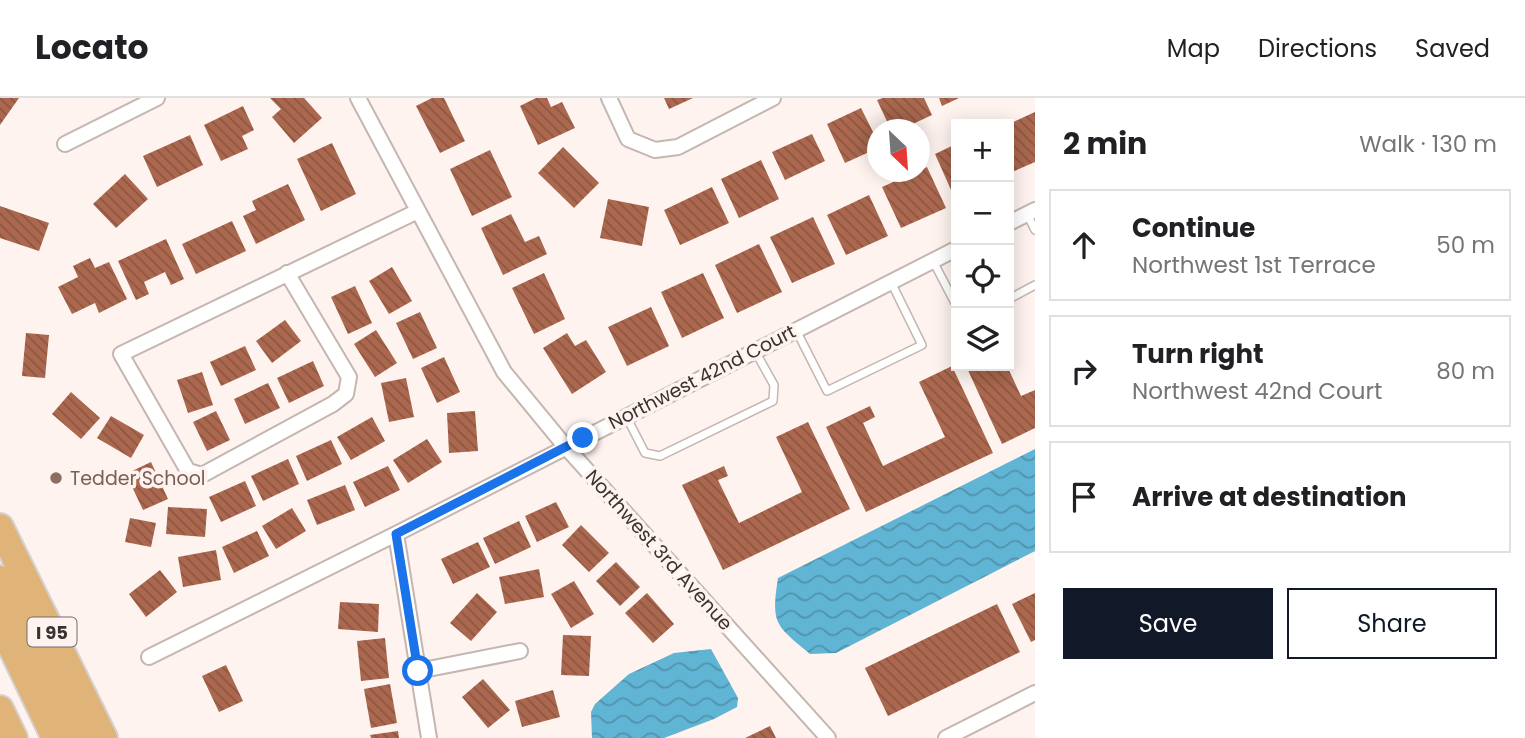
<!DOCTYPE html>
<meta charset="utf-8">
<style>
:root{--surface:#fff;--page:#f2f2f2;--text:#202124;--muted:#757577;--line:#e0e0e0;--accent:#111827}
body{margin:0;font-family:Poppins,sans-serif;background:var(--page);color:var(--text)}
.controls{position:absolute;right:21px;top:21px;display:grid;overflow:hidden;border-radius:0px;box-shadow:0 4px 18px #0003}
.controls button{width:63px;height:63px;display:grid;place-items:center;padding:0;border:0;border-bottom:2px solid var(--line);background:var(--surface);color:var(--text);font:35px sans-serif}
.compass{position:absolute;left:867px;top:21px;width:63px;height:63px;border-radius:50%;background:var(--surface);box-shadow:0 4px 18px #0003;rotate:155deg}
.stop{position:absolute;width:21px;height:21px;margin:-16px;border:5px solid #1a73e8;border-radius:50%;background:#fff}
.stop.end{background:#1a73e8;border-color:#fff;box-shadow:0 2px 7px #0008}
.list{margin:0;padding:0;list-style:none}
h2{display:flex;justify-content:space-between;align-items:center;height:91px;margin:0;padding:0 28px;font-size:30px}
h2 small{font-size:23px;font-weight:400;color:var(--muted)}
.list li{display:grid;grid-template-columns:46px 1fr auto;gap:21px;align-items:center;box-sizing:border-box;height:112px;margin:0 14px 14px;padding:0 14px;border:2px solid var(--line);border-radius:0px}
.list b{display:block;font-size:26px;white-space:nowrap}
.list p{margin:0;font-size:23px;white-space:nowrap;color:var(--muted)}
.list em{font-size:23px;font-style:normal;color:var(--muted)}
.actions{display:flex;gap:14px;padding:21px 28px}
.actions a{flex:1;padding:16px 0;border:2px solid var(--accent);border-radius:0px;text-align:center;font-size:24px;color:var(--accent)}
.actions .main{background:var(--accent);color:#fff}
.icon{flex:none;width:38px;height:38px;fill:none;stroke:currentColor;stroke-width:2;stroke-linecap:round;stroke-linejoin:round}
.map{position:relative;flex:none;width:1035px;height:640px;overflow:hidden}
header{display:flex;align-items:center;gap:42px;box-sizing:border-box;height:98px;padding:0 35px;background:var(--surface);border-bottom:2px solid var(--line)}
header strong{font-size:33px}
nav{display:flex;gap:38px;margin-inline-start:auto;font-size:24px}
main{display:flex}
aside{flex:1;background:var(--surface)}
.map>svg:first-child{display:block}
</style>
<header>
<strong>Locato</strong>
<nav><a>Map</a><a>Directions</a><a>Saved</a></nav>
</header>
<main>
<div class="map">
<svg width="1035" height="640" viewBox="0 0 1035 640">
<defs>
<pattern id="water-waves" width="16" height="10" patternUnits="userSpaceOnUse" patternTransform="scale(1.75)"><rect width="16" height="10" fill="#60b4d4"/><path d="M0 5q4-4 8 0t8 0" fill="none" stroke="#5093ad"/></pattern>
<pattern id="building-back-hatch" width="6" height="6" patternUnits="userSpaceOnUse" patternTransform="scale(1.75)"><rect width="6" height="6" fill="#ab684f"/><path d="M-1 5l2 2M0 0l6 6M5-1l2 2" fill="none" stroke="#8c5642"/></pattern>
</defs>
<rect width="100%" height="100%" fill="#fef3ef"/>
<path fill="url(#water-waves)" d="M1035,351V453L836,555L810,556C775,527 771,526 778,480Z
M711,551L738,600L737,609L714,621L664,640H592L591,614L595,606L629,576L674,555Z"/>
<path fill="url(#building-back-hatch)" d="M0,0H19L0,27Z
M270,0H304L322,20L294,45L272,19L281,11Z
M432,0H444L465,43L440,55L416,8Z
M536,0H547L551,9L562,4L575,30L538,47L520,8Z
M664,0H693L669,11Z
M883,0H924L932,17L900,32H891L877,2Z
M939,0H959L942,8Z
M243,8L254,32L242,38L248,51L221,63L204,27Z
M861,10L878,44V50L845,65L827,26Z
M1035,14V64L1012,74L1009,66V26Z
M812,36L825,63L785,82L772,54Z
M190,37L203,67L157,89L143,58Z
M332,45L356,96L321,113L297,61Z
M956,46V103L935,56Z
M563,49L599,85L574,110L538,75Z
M490,52L512,99L472,118L450,71Z
M761,62L779,101L739,120L721,81Z
M927,69L946,110L901,130L882,89Z
M125,76L148,101L116,130L93,106Z
M288,86L305,122L256,146L243,118L256,112L252,103Z
M712,89L729,125L680,147L664,112Z
M869,97L888,138L846,157L827,117Z
M608,101L649,109L642,148L600,140Z
M0,108L49,125L39,153L0,140Z
M511,116L525,144L539,138L547,156L503,177L481,130Z
M813,119L835,166L792,185L770,139Z
M232,123L246,153L196,176L182,146Z
M166,141L184,181L171,187L165,174L144,184L149,196L136,202L118,163Z
M759,146L782,194L737,215L715,167Z
M90,160L95,170L109,164L127,201L99,215L95,205L72,216L58,189L78,179L73,168Z
M392,169L412,203L389,216L369,183Z
M544,175L565,221L534,236L512,190Z
M703,175L724,220L682,240L661,194Z
M355,188L372,225L348,236L331,199Z
M651,209L669,248L627,268L608,229Z
M420,214L437,250L413,261L396,225Z
M285,222L301,243L272,265L256,243Z
M376,232L397,265L375,279L354,246Z
M26,235L49,237L45,280L22,278Z
M567,235L575,248L586,242L606,274L572,296L543,250Z
M245,248L256,272L221,288L210,264Z
M444,259L460,294L437,305L421,270Z
M313,263L324,288L289,305L277,280Z
M952,268L993,355L866,414L826,329L870,308L875,319L863,325L883,368L945,339L919,284Z
M966,268H1007L1021,298L1035,292V330L1002,346Z
M202,274L213,307L188,315L177,282Z
M406,280L414,319L389,324L381,285Z
M268,285L280,310L245,326L234,301Z
M71,294L100,320L81,341L52,316Z
M216,313L230,342L207,353L193,324Z
M475,313L478,353L449,355L447,315Z
M111,318L144,337L131,360L97,340Z
M372,319L385,343L351,362L337,339Z
M808,324L850,411L723,472L682,387L724,368L728,378L718,382L739,425L802,394L776,339Z
M427,341L442,364L408,385L393,362Z
M331,342L342,366L307,383L296,358Z
M288,361L299,386L263,403L251,378Z
M151,364L168,401L143,412L126,376Z
M388,368L400,392L365,409L353,384Z
M245,383L256,408L221,424L209,399Z
M345,387L355,412L317,427L307,402Z
M556,404L569,429L537,444L525,418Z
M168,409L207,411L205,439L166,436Z
M292,410L306,433L276,451L262,428Z
M130,420L156,425L151,449L125,444Z
M519,423L531,449L495,466L483,440Z
M581,427L609,455L589,474L562,447Z
M257,433L269,458L234,475L222,449Z
M478,444L490,469L453,486L441,461Z
M216,452L221,482L183,489L178,459Z
M616,464L640,489L620,508L596,483Z
M539,471L544,499L505,506L499,479Z
M160,472L177,494L146,519L129,496Z
M574,483L594,516L571,530L551,496Z
M477,495L497,514L471,543L450,525Z
M647,495L674,526L653,545L625,515Z
M1035,495V542L1031,544L1012,506Z
M340,504L379,506L378,534L338,531Z
M997,506L1020,554L888,618L865,570Z
M563,537L591,538L589,578L561,577Z
M385,540L389,580L361,583L357,543Z
M226,567L243,603L219,614L202,578Z
M483,581L510,612L488,630L462,599Z
M390,586L397,625L371,630L364,591Z
M553,592L560,619L522,629L515,603Z
M770,628L776,640H745Z
M398,633L399,640H371L370,637Z"/>
<g fill="none" stroke-linecap="round" stroke-linejoin="round">
<defs>
<path id="lane" d="M1027,116L1035,132
M933,163L956,207
M1009,201L1035,187
M796,232L827,293L922,247L891,184
M626,318L645,355L660,358L773,303L774,287L755,253"/>
<path id="street" d="M358,0L504,274L565,348L828,640
M609,0L628,41L655,52L678,49L773,0
M65,46L157,0
M1009,125L1035,112
M287,175L349,279L346,296L333,306L202,377L188,373L121,256L418,113
M396,436L429,640
M149,559L396,436L956,151
M418,573L520,553
M946,640L1035,595"/>
<path id="highway" d="M0,429L104,640
M0,481L77,640
M0,525L55,640
M0,611L14,640"/>
</defs>
<use href="#lane" stroke="#c4b6b1" stroke-width="10"/>
<use href="#street" stroke="#c4b6b1" stroke-width="18"/>
<use href="#highway" stroke="#d3d2d2" stroke-width="30"/>
<use href="#lane" stroke="#fff" stroke-width="7"/>
<use href="#street" stroke="#fff" stroke-width="14"/>
<use href="#highway" stroke="#e0b479" stroke-width="26"/>
</g>
<g fill="none" stroke-linecap="round" stroke-linejoin="round">
<path stroke="#1a73e8" stroke-width="9" d="M418,573L396,436L583,340"/>
</g>
<circle fill="#8d6e63" stroke="#fef3ef" stroke-width="2.5" cx="56" cy="380" r="7"/>
<g text-anchor="middle" dominant-baseline="central" stroke-width="7" stroke-linejoin="round" paint-order="stroke">
<rect fill="#fef3ef" stroke="#736d6a" stroke-width="2" x="27.5" y="519.5" width="49" height="29" rx="5"/>
<g font-size="18" font-weight="bold" fill="#383331">
<text x="52" y="534">I 95</text>
</g>
<g font-size="19" fill="#383331" stroke="#fef3ef">
<text transform="translate(702 279) rotate(-27)">Northwest 42nd Court</text>
<text transform="translate(659 452) rotate(48)">Northwest 3rd Avenue</text>
</g>
<g font-size="19" fill="#785e54" stroke="#fef3ef" text-anchor="start">
<text x="70" y="380">Tedder School</text>
</g>
</g>
</svg>
<div class="controls">
<button>+</button>
<button>−</button>
<button><svg class="icon" aria-label="locate" viewBox="0 0 24 24"><circle cx="12" cy="12" r="6"/><path d="M12 2v4M12 18v4M2 12h4M18 12h4"/></svg></button>
<button><svg class="icon" aria-label="layers" viewBox="0 0 24 24"><path d="M12 4l9 5-9 5-9-5zM3 14l9 5 9-5"/></svg></button>
</div>
<svg class="compass" viewBox="-18 -18 36 36"><path d="M0-13l5 13h-10z" fill="#e53935"/><path d="M0 13l5-13h-10z" fill="#757577"/></svg>
<div class="stop" style="left:418px;top:573px"></div>
<div class="stop end" style="left:583px;top:340px"></div>
</div>
<aside>
<h2>2 min<small>Walk · 130 m</small></h2>
<ul class="list">
<li><svg class="icon" aria-label="ahead" viewBox="0 0 24 24"><path d="M12 20V5M6 11l6-6 6 6"/></svg><div><b>Continue</b><p>Northwest 1st Terrace</p></div><em>50 m</em></li>
<li><svg class="icon" aria-label="right" viewBox="0 0 24 24"><path d="M7 20v-9h11M14 6l5 5-5 5"/></svg><div><b>Turn right</b><p>Northwest 42nd Court</p></div><em>80 m</em></li>
<li><svg class="icon" aria-label="arrive" viewBox="0 0 24 24"><path d="M6 21V4h12l-3 4 3 4H6"/></svg><div><b>Arrive at destination</b></div></li>
</ul>
<div class="actions"><a class="main">Save</a><a>Share</a></div>
</aside>
</main>
